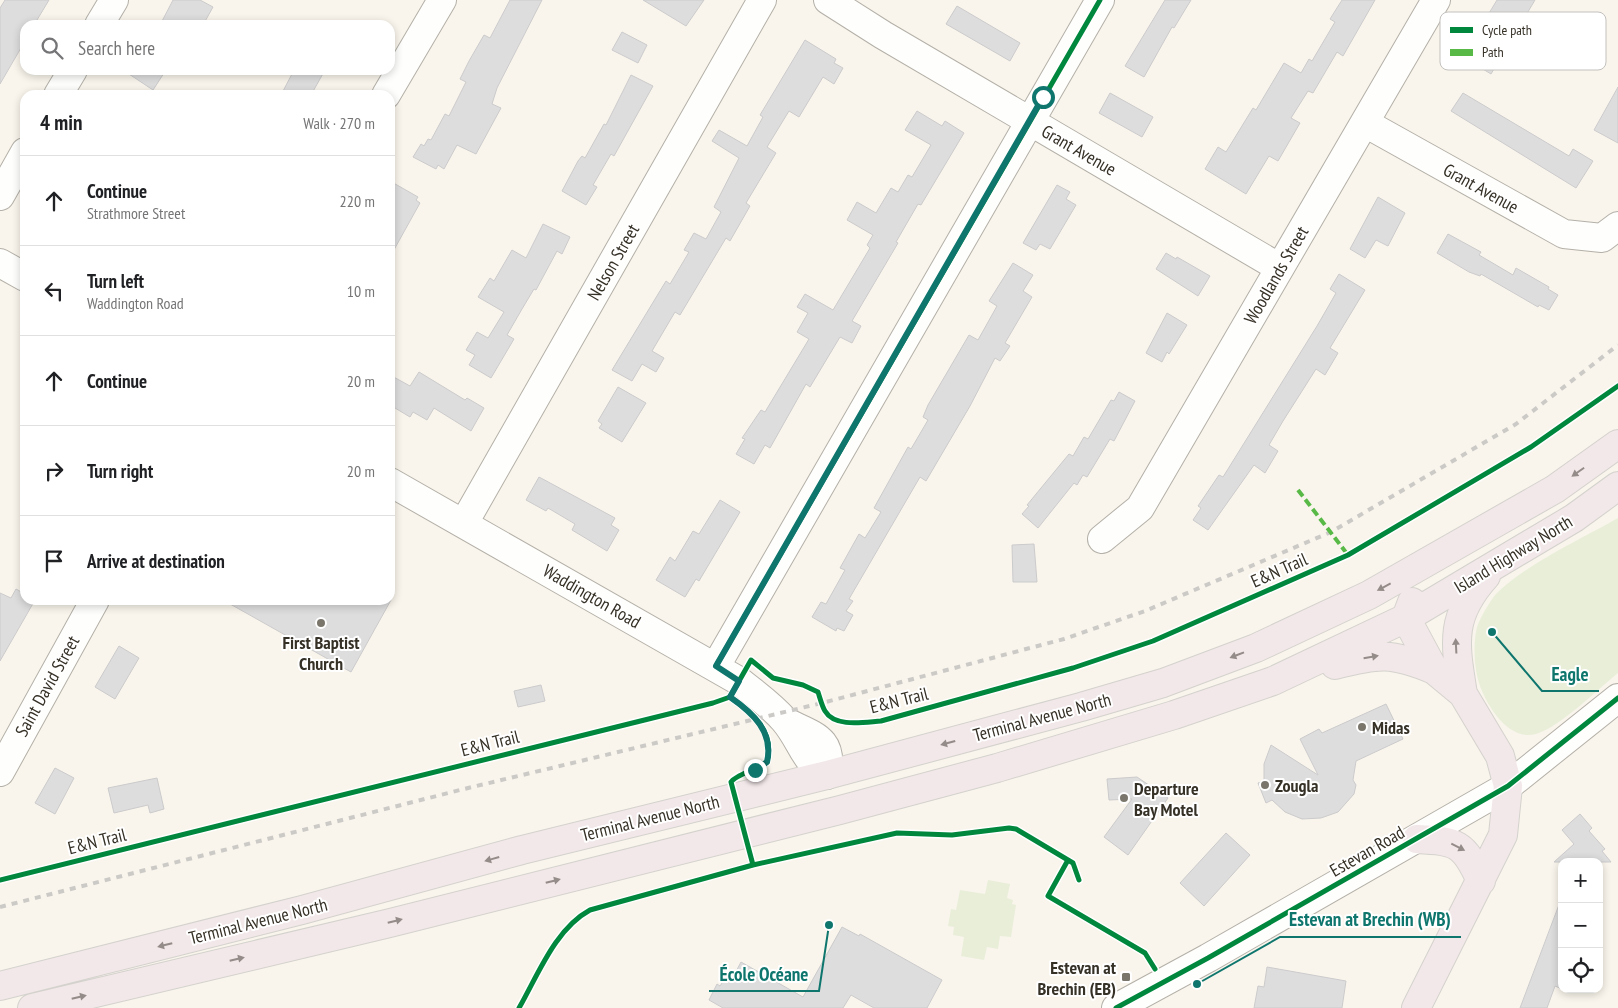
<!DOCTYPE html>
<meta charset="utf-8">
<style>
:root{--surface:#fff;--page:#f6f6f6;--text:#202124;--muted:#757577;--line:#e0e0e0}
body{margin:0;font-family:"PT Sans Narrow",sans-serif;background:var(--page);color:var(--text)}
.controls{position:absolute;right:15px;bottom:15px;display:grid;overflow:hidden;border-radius:10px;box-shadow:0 2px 8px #0003}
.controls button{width:45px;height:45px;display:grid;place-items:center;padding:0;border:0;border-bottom:1px solid var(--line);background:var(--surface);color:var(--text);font:25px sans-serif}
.stop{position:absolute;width:15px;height:15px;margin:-11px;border:4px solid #0f766e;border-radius:50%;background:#fff}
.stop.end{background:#0f766e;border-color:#fff;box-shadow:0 1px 5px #0008}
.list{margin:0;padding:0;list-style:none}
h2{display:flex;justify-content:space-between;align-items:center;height:65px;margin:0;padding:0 20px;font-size:21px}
h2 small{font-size:16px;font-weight:400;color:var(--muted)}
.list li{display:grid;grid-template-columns:32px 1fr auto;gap:15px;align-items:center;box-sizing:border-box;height:90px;padding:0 20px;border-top:1px solid var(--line)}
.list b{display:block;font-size:19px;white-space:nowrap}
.list p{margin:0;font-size:16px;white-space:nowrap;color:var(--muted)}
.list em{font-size:16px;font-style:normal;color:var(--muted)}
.icon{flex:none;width:28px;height:28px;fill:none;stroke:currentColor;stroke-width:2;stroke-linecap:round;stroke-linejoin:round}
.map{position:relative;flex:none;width:1618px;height:1008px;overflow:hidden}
.search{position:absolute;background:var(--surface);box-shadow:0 2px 8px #0003;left:20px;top:20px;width:375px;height:55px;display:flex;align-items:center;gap:12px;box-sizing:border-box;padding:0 18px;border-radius:15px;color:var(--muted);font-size:19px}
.panel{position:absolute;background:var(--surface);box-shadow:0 2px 8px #0003;left:20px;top:90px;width:375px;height:515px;border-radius:15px}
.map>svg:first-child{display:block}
</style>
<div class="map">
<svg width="1618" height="1008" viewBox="0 0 1618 1008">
<rect width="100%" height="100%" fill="#f9f5ec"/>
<path fill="#e9eed9" d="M1618,518V673C1598,689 1560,727 1536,734C1509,742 1486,705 1479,683C1474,667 1473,643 1477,627C1480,618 1490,601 1496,594C1523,566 1583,538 1618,518Z
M988,880L1010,884L1007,898L1013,900L1012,904L1016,905L1011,937L1000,936L998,949L987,947L984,960L961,956L964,937L953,935L954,927L948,926L951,909L956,910L960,890L985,894Z"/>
<path fill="#deddde" stroke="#cccbcc" d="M5,0H49L34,25H25V41L0,84V8Z
M173,0H200L213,7L203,25H160Z
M510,0H542L497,88L492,104L501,108L476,154L457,145L444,169L438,165L436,169L413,157L421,144L424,146L428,139L431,140L445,114L449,116L466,82L460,79L469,61L484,35L490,38Z
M643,0H704L686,26Z
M1165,0H1191L1174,28L1172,27L1144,77L1125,66Z
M1342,0H1375L1343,56L1337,52L1313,93L1308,91L1291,118L1300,123L1278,161L1269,156L1246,194L1205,169L1218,147L1226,152L1253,108L1256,110L1284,63L1301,73L1309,59L1312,61L1335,22L1330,19Z
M1497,0H1535L1491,74L1460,55L1471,36L1474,38Z
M957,6L1020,43L1010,61L946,24Z
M622,32L647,45L638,63L612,50Z
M805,40L836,59L834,63L843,68L834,84L823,77L799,117L789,111L767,147L776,153L746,203L750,206L730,241L726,238L680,315L675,312L652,351L664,358L656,372L642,364L632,381L612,370L666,281L670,284L689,252L684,250L694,233L706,239L721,212L714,207L739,158L712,141L719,130L747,146L763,117L760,115Z
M123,70H166L153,90Z
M294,70H325L311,95H281Z
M631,75L653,86L614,156L611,154L593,185L597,187L586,205L562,191L578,161L582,156L585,158L604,124L606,125Z
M1618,87V143L1594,130Z
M1110,93L1153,117L1142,137L1099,113Z
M1463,93L1569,156L1573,149L1593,161L1576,188L1451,111Z
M917,111L942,126L945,121L964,133L921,205L918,204L896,242L898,243L852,321L861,326L852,343L840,337L810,387L806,384L770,448L765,445L754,464L736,454L745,439L742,438L761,410L765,412L809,339L797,332L808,313L797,307L805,294L833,310L870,248L867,245L873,235L847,220L857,202L876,213L891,188L898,192L908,175L912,177L931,145L905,130Z
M390,181L418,197L416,200L420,203L390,257Z
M1057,185L1070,192L1066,199L1076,205L1050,249L1040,244L1036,250L1023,243Z
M1378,197L1405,213L1388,246L1376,240L1365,258L1350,249Z
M543,224L570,237L562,254L557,251L536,290L534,289L522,309L507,335L514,339L491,378L469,365L475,355L466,350L477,332L488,338L504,312L478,297L490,278L494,281L512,250L526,258Z
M1448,234L1481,252L1479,255L1513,275L1516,268L1549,287L1548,289L1558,295L1549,310L1539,305L1538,307L1481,274L1480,276L1469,272L1437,253Z
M1166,253L1176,259L1177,257L1210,276L1198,296L1156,269Z
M1013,263L1033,275L1023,291L1032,297L1005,343L1010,346L1000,361L995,358L970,406L926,481L920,477L849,599L853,601L846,611L853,615L844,631L837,628L836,631L812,617L821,602L826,604L845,570L840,568L859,534L865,538L881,512L874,508L908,447L911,449L928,420L923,417L928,405L969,335L978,340L997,306L989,301Z
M1339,274L1365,290L1330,348L1338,353L1325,375L1316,369L1283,421L1269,445L1278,451L1265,473L1254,465L1208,530L1193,520L1201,508L1198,506L1219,475L1223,477L1317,326L1336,293L1330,289Z
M1167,313L1187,325L1169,354L1167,352L1162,362L1146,353Z
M419,372L465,400L467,398L484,408L471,431L434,408L427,420L413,412L410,417L390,405V375L410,386Z
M618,387L646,403L622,442L599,428L602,424L598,421Z
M1119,392L1135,401L1114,441L1110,439L1087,477L1083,475L1077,485L1074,483L1038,528L1022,514L1029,506L1027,505L1069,454L1073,456L1084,437L1088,439L1111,400L1114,401Z
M539,477L615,518L611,525L619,530L607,551L572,530L575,524L548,508L546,511L526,500Z
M720,500L740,512L699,581L696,579L685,597L656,580L670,557L675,561L693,531L699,534Z
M1034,544L1037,582H1013L1012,545Z
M16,589L25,594V600H35L0,661V593L11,598Z
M223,600H391L351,672Z
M119,646L139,658L115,699L95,687Z
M541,685L545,701L518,707L514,691Z
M1386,704L1403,739L1356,761L1353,780L1356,785L1354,794L1338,812L1321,818L1302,819L1285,812L1272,800L1266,803L1258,783L1264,781V764L1271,745L1318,775L1300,739L1319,729L1322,733Z
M55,768L74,778L55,814L35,803Z
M1137,777L1168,798L1128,855L1104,837L1132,799L1109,800L1107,779Z
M157,778L164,809L150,813L148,805L114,813L108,788Z
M1580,814L1592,828L1589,831L1605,849L1602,851L1611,862H1554L1574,844L1562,830Z
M1226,833L1250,855L1204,906L1180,883Z
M1560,902L1562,989L1555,986L1547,1008H1520Z
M842,927L859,936L860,934L942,980L927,1008H874L851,995L843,1008H723L709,1000L717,984L720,986L724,980L730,983L741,962L803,997Z
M1267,967L1346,981L1342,1008H1254L1258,986L1264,987Z"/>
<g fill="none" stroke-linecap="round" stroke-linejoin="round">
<defs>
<path id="minor" d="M828,0L883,35L1280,268
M99,25L114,0
M58,95L73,70
M386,95L442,0
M1365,123L1564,234L1602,238L1618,226
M0,196L25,152
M0,263L25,277
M390,482L739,681C754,693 771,705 784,720C802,741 802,759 827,775C834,738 814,736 786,722
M464,523L762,0
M1102,539L1140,508L1436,0
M716,666L1100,0
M0,772L95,600
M1116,1008L1208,958L1508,786L1618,698"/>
<path id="major" d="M1412,602L1406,618L1434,670L1463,694L1500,756L1508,786L1503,835L1416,1008
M1335,665C1379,654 1391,652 1434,670
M1463,694C1455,644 1449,617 1486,576
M1417,839C1457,841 1464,843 1481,881
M0,986L302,910L522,850L827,775L1081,707L1163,683L1256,648L1369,595L1555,489L1618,444
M32,1008L390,923L840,810L997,768L1174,715L1273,681L1406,618L1574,518L1618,486"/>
</defs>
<use href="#minor" stroke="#b4b0a8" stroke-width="30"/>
<use href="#major" stroke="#d4d2cd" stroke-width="30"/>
<use href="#minor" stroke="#fefefc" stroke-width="28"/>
<use href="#major" stroke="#f2e7e9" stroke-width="28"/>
<path stroke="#cccac7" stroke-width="4" stroke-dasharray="6 6" stroke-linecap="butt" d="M0,907L464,789L822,703L1064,639L1145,611L1331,532L1516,424L1618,345"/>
<path stroke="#58b947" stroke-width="4" stroke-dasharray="8 4" stroke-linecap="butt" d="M1298,490L1348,555"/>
<defs>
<path id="cycleway" d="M716,666L1100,0
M730,697C753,713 775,732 767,762C758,769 735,775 731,782L753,865
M1068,860L1048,896L1145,953L1155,969
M0,880L713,703L730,697L751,660L773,678L803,685L818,692C820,698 822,706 825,711C835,728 865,722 881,721L1073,668L1153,641L1348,555L1531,447L1618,386
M519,1008C538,975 555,929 590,910L753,865L897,833L952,835L1009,828L1016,829L1073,863L1079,880
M1116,1008L1208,958L1508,786L1618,698"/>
</defs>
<use href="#cycleway" stroke="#fff" stroke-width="8"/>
<use href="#cycleway" stroke="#00873e" stroke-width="5"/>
</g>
<defs><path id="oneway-solid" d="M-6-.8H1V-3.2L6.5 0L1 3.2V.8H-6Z" transform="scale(1.25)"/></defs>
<g fill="#948c88">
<use href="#oneway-solid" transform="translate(1578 472) rotate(145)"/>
<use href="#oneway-solid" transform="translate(1384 587) rotate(152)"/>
<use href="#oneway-solid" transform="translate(1456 646) rotate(-93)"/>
<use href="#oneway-solid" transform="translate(1237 655) rotate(159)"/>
<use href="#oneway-solid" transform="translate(1371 657) rotate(-10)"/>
<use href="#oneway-solid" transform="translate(948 743) rotate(165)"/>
<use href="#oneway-solid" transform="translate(1458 847) rotate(27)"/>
<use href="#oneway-solid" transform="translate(492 859) rotate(164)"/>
<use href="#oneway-solid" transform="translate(553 881) rotate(-14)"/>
<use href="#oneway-solid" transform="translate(395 921) rotate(-14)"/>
<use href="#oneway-solid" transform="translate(165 945) rotate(166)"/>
<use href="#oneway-solid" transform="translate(237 959) rotate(-13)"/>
<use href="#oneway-solid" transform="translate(79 997) rotate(-13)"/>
</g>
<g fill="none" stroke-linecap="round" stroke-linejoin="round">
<path stroke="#0f766e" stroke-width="6" d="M755,770L767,762C774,732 753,713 730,697L739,681L716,666L1043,97"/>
</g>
<g fill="#7a766c" stroke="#fff" stroke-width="2">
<circle cx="321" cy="623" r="5"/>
<circle cx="1362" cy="727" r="5"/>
<circle cx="1265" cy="785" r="5"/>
<circle cx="1124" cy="798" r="5"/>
<rect x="1121" y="972" width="10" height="10" rx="2.5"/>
</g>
<g text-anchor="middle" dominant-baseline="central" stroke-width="4" stroke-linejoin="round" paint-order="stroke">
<g font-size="18" fill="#363127" stroke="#fff">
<text transform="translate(1079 150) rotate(30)">Grant Avenue</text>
<text transform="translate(1481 188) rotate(29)">Grant Avenue</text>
<text transform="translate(613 262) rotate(-60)">Nelson Street</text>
<text transform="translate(1276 275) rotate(-60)">Woodlands Street</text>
<text transform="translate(1513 554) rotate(-31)">Island Highway North</text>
<text transform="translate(1279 570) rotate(-24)">E&amp;N Trail</text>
<text transform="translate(592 596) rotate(30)">Waddington Road</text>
<text transform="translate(47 686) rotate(-61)">Saint David Street</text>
<text transform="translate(899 700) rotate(-14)">E&amp;N Trail</text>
<text transform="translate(1042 717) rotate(-15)">Terminal Avenue North</text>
<text transform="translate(490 743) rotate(-14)">E&amp;N Trail</text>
<text transform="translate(650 818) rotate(-14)">Terminal Avenue North</text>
<text transform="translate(97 841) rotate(-14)">E&amp;N Trail</text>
<text transform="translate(1367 851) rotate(-30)">Estevan Road</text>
<text transform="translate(258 921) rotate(-14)">Terminal Avenue North</text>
</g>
<g font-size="18" font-weight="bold" fill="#363127" stroke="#fff" text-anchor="start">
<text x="321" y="642" text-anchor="middle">First Baptist<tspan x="321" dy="21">Church</tspan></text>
<text x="1372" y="727">Midas</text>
<text x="1275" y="785">Zougla</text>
<text x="1134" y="788">Departure<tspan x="1134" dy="21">Bay Motel</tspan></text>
<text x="1116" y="967" text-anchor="end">Estevan at<tspan x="1116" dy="21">Brechin (EB)</tspan></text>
</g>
</g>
<rect x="1440" y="12" width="166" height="58" rx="8" fill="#fff" stroke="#c3c1be" stroke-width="1"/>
<rect x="1450" y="27" width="23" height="6" fill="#00873e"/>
<rect x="1450" y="49" width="23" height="7" fill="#58b947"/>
<g font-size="14" fill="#363127">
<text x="1482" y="35">Cycle path</text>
<text x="1482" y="57">Path</text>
</g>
<path fill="none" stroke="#0f766e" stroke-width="2" d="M1492 632L1542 691H1599M1197 984L1280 937H1461M829 925L819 991H709"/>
<g fill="#0f766e" stroke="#fff" stroke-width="2">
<circle cx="1492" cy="632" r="5"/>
<circle cx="1197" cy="984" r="5"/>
<circle cx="829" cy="925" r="5"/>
</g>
<g font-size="19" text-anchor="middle" font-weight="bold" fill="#0f766e" stroke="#fff" stroke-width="4" stroke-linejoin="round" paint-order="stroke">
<text x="1570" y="681">Eagle</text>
<text x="1370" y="926">Estevan at Brechin (WB)</text>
<text x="764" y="981">École Océane</text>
</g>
</svg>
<div class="controls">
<button>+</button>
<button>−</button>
<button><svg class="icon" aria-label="locate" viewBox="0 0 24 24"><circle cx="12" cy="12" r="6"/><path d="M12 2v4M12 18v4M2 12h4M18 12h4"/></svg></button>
</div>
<div class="stop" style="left:1043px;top:97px"></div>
<div class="stop end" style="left:755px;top:770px"></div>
<div class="search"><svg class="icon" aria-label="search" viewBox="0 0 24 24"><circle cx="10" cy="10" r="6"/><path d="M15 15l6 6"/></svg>Search here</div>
<section class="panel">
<h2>4 min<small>Walk · 270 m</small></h2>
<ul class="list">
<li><svg class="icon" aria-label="ahead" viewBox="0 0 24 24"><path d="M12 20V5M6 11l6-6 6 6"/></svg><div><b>Continue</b><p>Strathmore Street</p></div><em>220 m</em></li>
<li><svg class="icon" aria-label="left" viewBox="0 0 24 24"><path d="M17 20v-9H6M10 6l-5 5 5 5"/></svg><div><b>Turn left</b><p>Waddington Road</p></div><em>10 m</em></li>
<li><svg class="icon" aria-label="ahead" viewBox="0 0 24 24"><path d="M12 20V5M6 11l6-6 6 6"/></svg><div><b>Continue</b></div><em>20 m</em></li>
<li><svg class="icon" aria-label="right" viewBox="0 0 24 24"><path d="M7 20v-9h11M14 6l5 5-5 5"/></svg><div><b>Turn right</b></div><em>20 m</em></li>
<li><svg class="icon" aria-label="arrive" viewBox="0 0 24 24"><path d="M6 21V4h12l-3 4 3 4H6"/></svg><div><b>Arrive at destination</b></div></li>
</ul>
</section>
</div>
